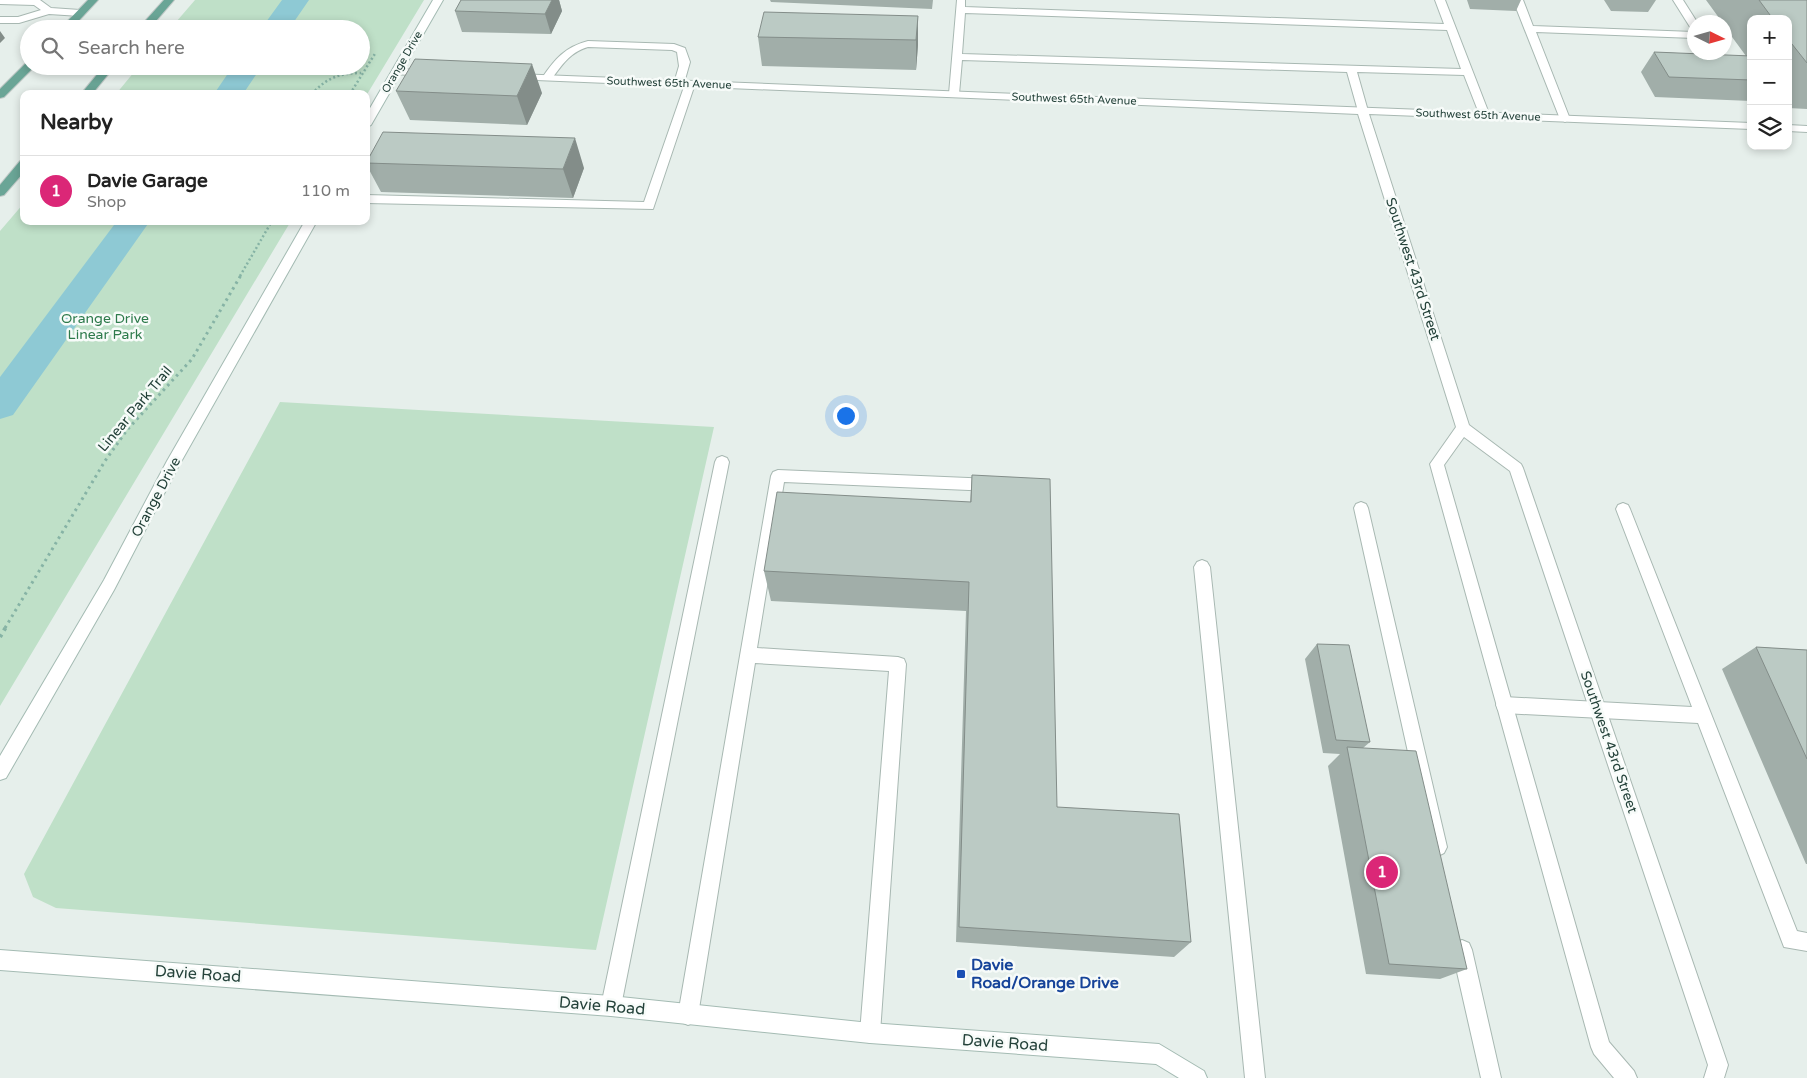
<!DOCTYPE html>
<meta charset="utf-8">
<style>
:root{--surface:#fff;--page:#f6f6f6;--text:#222;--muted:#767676;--line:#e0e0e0;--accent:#db2777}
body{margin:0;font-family:"Varela Round",sans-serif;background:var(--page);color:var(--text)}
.controls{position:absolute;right:15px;top:15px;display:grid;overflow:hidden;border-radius:10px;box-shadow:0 2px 8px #0003}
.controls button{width:45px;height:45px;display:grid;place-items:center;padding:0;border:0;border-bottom:1px solid var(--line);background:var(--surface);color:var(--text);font:25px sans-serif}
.compass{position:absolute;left:1687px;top:15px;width:45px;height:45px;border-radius:50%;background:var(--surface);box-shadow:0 2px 8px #0003;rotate:95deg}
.you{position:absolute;left:845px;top:415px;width:18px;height:18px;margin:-12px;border:4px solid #fff;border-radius:50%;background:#1a73e8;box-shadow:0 0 0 8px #1a73e833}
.badge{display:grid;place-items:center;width:32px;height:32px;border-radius:50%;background:var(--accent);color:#fff;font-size:16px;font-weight:700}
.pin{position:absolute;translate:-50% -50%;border:2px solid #fff;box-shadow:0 1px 5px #0006}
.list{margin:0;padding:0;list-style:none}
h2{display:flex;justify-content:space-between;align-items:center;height:65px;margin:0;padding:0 20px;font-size:21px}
h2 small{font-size:16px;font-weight:400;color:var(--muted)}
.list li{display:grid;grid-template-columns:32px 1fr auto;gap:15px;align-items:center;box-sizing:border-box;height:70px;padding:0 20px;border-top:1px solid var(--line)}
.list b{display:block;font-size:19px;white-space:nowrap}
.list p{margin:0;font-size:16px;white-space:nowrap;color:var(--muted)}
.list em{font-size:16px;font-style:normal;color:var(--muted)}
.icon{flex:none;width:28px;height:28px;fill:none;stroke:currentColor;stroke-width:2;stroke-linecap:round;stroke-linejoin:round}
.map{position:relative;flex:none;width:1807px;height:1078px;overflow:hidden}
.search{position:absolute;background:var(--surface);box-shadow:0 2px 8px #0003;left:20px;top:20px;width:350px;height:55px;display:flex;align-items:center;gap:12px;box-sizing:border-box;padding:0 18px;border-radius:28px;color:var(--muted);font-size:19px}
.panel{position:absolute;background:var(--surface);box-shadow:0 2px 8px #0003;left:20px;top:90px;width:350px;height:135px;border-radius:10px}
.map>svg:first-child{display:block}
</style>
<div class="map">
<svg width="1807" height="1078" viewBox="0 0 1807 1078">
<rect width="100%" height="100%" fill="#e6efeb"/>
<path fill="#bfe0c8" d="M195,0H424L366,96V94H116L139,66H361V29H170Z
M24,203V221H291L0,706V231Z
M280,402L714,427L596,950L56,908L33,897L24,874Z"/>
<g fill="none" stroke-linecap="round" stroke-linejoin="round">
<path fill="#8ec9d4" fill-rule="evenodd" d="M282,0H309L289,29H261Z
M233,66H262L243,94H214Z
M117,221H150L13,415L0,419V377Z"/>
<defs>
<path id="lane" d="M0,0H40L51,8L80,10L85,13L80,16L49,14L19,23H0V17H18L41,10L34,5L0,4Z
M957,0H965V7L1444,24L1435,0H1445L1490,116L1485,119L1480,116L1464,75L1357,72L1368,111L1363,114L1358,111L1347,72L962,60L959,94L954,97L949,94ZM965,13L1447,30L1461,69L962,54Z
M1513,0H1523L1533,26L1694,32V38L1536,32L1570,119L1565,122L1560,119Z
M1673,0H1683L1697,22H1694V28L1690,27Z
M588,41L674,44L685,48L690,62L684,83L679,86L674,83L679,66L677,52L672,50L588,47C570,52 561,66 551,80H543L542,78C555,59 565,47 588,41Z
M690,81L695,84L653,209L366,203V195L644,202L685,84Z
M722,456L727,458L729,462L621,1006L618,1013L611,1016L604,1013L601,1006L715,462L717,458Z
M778,470L992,479L997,481L999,485L997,489L992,491L784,482L757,648L898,657L904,659L906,664L880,1033L877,1040L870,1043L863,1040L860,1033L889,671L755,663L698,1015L695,1022L688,1025L681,1022L678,1015L771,476L773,472Z
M1361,502L1366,504L1368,508L1447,847L1444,853L1438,856L1432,853L1429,847L1354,508L1356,504Z
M1623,503L1628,505L1630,509L1797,931L1807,933V951L1784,947L1698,723L1504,713L1498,710L1496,705L1498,700L1504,697L1692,707L1616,509L1618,505Z
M1202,560L1207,562L1210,567L1265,1078H1245L1194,567L1197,562Z
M1462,940L1469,943L1472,950L1501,1078H1481L1452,950L1455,943Z"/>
<path id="street" d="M397,69L428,70L433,73L428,76L393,74L392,72Z
M516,74L1751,123V129L1369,114L1469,425L1521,464L1523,468L1728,1065L1724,1078H1704L1708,1065L1510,471L1464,437L1444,465L1609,1042L1634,1071L1637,1078H1614L1594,1054L1591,1047L1430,464L1456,427L1358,114L512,79L511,77Z
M1788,125L1807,126V132L1788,131Z"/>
<path id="secondary" d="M433,0H443L371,125L366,128V115Z
M305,221H317L177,469L114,590L6,778L0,780V756L104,580L167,461Z
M0,950L611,996L870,1023L1159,1044L1204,1071L1207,1078H1179L1156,1064L870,1043L611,1016L0,970Z"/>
<path id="primary" d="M88,0H98L71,29H60Z
M164,0H174L149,29H138Z
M29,63V66H34L33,68L4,97L0,98V89L25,64Z
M104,66H115L92,94H81Z
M24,160V172L4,195L0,196V185L20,161Z"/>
</defs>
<use href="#lane" stroke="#a8b8b2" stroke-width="2"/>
<use href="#street" stroke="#a8b8b2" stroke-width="2"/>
<use href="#secondary" stroke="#a4bbb3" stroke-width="2"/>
<use href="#primary" stroke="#c2cac8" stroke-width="2"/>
<path stroke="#86b3a5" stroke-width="2.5" stroke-dasharray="2 2.5" stroke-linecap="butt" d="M312,94C326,78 340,73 361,73
M350,94L376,52
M240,276L272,221"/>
<path stroke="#86b3a5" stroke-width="3" stroke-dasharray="2.5 4" stroke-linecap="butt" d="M5,628L105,461L127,430L192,359L241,275"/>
<path stroke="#86b3a5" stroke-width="4" stroke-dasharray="3 4.5" stroke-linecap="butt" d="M0,637L6,627"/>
<use href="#lane" fill="#fff" fill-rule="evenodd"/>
<use href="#street" fill="#fff" fill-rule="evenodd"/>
<use href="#secondary" fill="#fff" fill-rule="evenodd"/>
<use href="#primary" fill="#6aa596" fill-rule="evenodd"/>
</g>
<path fill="#a1aea9" d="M461,0H559L562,11L551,34L462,32L455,11Z
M770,0H933L932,9L771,2Z
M1467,0H1521L1516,11L1470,9Z
M1604,0H1656L1648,12L1611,11Z
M1706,0H1807V109L1788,108V19H1751V101L1655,97L1641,72L1654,52L1746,56L1724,26V22H1722Z
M918,16V45L916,70L762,66L758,37Z
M396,91L542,93L527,125L410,120Z
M366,162L584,168L573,198L381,192L366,164Z
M972,475L1057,807L1191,942L1174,957L956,942L966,611L771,601L764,571L970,502Z
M1317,644L1370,742L1363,748L1467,969L1440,979L1366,974L1328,766L1340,754L1323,753L1305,659Z
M1756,647L1807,650V864H1806L1722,669Z"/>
<path fill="#838d89" d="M552,0H559L562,11L551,34L545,14Z
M918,16V45L916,70V40Z
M0,31L5,38L0,43Z
M532,64L542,93L527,125L517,96Z
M575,138L584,168L573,198L563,169Z"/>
<path fill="#bbcac4" stroke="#838d89" d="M461,0H552L545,14L455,11Z
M1759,0H1807V63L1788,39V19H1773Z
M764,12L918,16L916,40L758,37Z
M1654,52L1751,56V80L1669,77Z
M415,59L532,64L517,96L396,91Z
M383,132L575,138L563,169L366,163Z
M972,475L1050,479L1057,807L1179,814L1191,942L959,927L969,582L764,571L777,492L971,502Z
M1317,644L1349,645L1370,742L1336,740Z
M1756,647L1807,650V759Z
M1347,747L1416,751L1467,969L1389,964Z"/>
<rect fill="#1a4fb4" stroke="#f7fbf9" stroke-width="2" x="956" y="969" width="10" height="10" rx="2.5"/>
<g text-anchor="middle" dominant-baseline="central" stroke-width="5" stroke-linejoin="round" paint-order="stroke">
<g font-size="11" fill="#24423a" stroke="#f7fbf9">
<text transform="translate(402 62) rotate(-60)">Orange Drive</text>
<text transform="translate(669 83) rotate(2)">Southwest 65th Avenue</text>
<text transform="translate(1074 99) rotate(2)">Southwest 65th Avenue</text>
<text transform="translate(1478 115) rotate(2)">Southwest 65th Avenue</text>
</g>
<g font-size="14" fill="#24423a" stroke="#f7fbf9">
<text transform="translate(1413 269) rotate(72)">Southwest 43rd Street</text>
<text transform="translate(135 409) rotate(-50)">Linear Park Trail</text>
<text transform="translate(156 497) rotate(-62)">Orange Drive</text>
<text transform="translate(1609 742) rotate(71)">Southwest 43rd Street</text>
</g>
<g font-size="14" fill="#2d7a4b" stroke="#f7fbf9">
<text x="105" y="318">Orange Drive<tspan x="105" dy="16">Linear Park</tspan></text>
</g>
<g font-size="16" font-weight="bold" fill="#164399" stroke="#f7fbf9" text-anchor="start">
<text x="971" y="965">Davie<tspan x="971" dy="18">Road/Orange Drive</tspan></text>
</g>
<g font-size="16" fill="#24423a" stroke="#f7fbf9">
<text transform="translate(198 974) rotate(4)">Davie Road</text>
<text transform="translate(602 1006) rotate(5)">Davie Road</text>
<text transform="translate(1005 1043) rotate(4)">Davie Road</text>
</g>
</g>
</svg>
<div class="controls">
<button>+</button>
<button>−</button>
<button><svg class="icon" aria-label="layers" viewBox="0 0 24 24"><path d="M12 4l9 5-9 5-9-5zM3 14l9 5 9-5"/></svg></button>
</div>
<svg class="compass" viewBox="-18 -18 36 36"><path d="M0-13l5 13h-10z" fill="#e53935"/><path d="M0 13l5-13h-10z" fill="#767676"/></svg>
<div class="you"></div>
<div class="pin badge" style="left:1382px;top:872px">1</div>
<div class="search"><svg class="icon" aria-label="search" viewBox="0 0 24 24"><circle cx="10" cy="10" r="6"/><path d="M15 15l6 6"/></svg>Search here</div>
<section class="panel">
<h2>Nearby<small></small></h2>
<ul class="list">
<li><span class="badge">1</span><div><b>Davie Garage</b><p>Shop</p></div><em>110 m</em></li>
</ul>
</section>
</div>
